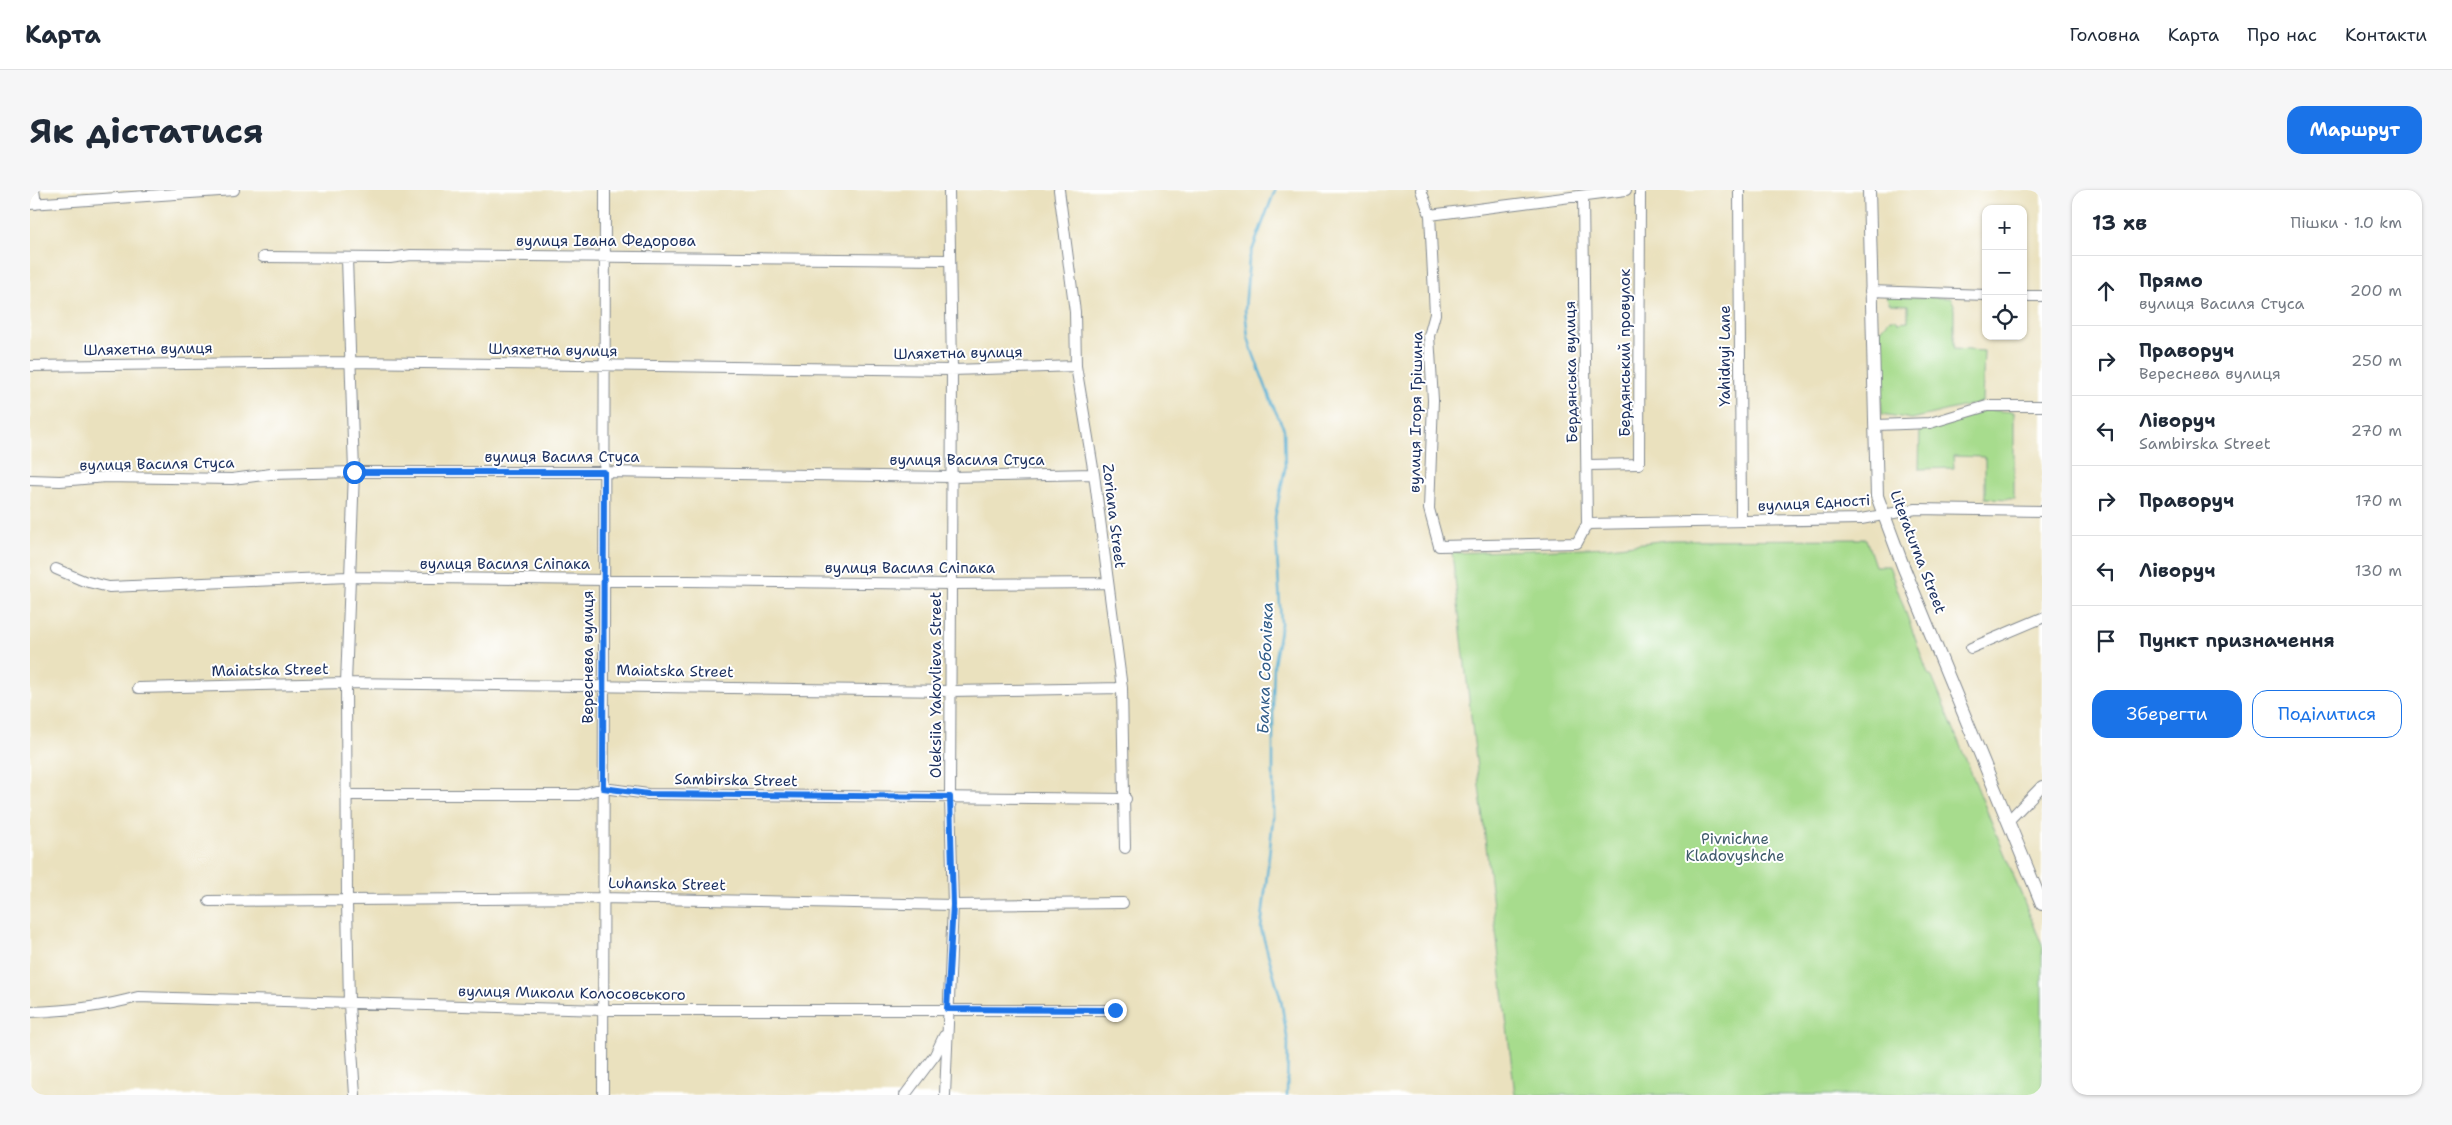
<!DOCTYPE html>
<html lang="uk">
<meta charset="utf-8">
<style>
:root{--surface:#fff;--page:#f6f6f7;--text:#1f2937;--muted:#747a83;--line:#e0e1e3;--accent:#1a73e8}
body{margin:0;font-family:"Shantell Sans",sans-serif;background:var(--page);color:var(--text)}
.controls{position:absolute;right:15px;top:15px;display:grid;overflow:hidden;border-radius:10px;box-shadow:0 1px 4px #0004}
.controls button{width:45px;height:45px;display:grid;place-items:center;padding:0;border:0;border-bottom:1px solid var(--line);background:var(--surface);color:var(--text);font:25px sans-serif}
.stop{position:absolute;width:15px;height:15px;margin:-11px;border:4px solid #1a73e8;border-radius:50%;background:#fff}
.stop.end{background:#1a73e8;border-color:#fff;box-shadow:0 1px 5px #0008}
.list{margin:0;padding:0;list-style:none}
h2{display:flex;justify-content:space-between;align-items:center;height:65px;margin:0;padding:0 20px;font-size:21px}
h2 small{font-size:16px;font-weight:400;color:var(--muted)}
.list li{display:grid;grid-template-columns:32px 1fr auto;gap:15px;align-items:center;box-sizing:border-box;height:70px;padding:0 20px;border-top:1px solid var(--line)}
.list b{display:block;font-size:19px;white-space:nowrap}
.list p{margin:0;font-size:16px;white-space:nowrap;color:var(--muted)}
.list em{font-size:16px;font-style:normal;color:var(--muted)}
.actions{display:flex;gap:10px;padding:15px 20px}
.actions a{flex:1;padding:11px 0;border:1px solid var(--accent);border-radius:15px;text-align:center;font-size:18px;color:var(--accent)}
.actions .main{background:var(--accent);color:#fff}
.icon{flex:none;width:28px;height:28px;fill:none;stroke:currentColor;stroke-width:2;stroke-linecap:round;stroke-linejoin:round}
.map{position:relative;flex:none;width:2012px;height:905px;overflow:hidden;border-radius:15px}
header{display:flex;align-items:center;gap:30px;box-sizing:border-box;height:70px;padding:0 25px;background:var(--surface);border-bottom:1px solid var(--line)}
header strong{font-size:24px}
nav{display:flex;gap:28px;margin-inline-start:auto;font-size:18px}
.intro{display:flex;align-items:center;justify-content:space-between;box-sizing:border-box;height:120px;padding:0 30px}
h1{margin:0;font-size:35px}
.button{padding:12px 22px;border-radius:15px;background:var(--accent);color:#fff;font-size:18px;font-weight:700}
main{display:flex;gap:30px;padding:0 30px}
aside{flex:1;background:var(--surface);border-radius:15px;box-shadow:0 1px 4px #0004}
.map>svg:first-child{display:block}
</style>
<header>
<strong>Карта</strong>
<nav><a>Головна</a><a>Карта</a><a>Про нас</a><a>Контакти</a></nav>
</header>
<div class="intro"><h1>Як дістатися</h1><a class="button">Маршрут</a></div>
<main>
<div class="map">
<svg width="2012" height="905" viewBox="0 0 2012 905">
<rect width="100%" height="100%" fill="#fff"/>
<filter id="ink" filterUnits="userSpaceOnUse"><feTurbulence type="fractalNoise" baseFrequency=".02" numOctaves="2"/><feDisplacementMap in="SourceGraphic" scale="10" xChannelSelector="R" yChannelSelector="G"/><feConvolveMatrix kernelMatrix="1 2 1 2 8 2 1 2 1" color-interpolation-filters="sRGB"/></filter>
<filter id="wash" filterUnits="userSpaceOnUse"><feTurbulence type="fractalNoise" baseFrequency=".0096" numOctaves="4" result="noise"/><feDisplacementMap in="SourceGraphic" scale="20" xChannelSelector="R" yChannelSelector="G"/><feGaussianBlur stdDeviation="1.12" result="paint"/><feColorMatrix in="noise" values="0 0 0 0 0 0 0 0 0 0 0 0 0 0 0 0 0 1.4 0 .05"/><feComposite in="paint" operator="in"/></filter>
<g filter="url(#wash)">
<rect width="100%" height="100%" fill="#eae1be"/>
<path fill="#a7dc8d" stroke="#618676" d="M1856,106L1921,108L1924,115V159L1954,161L1952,212L1882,229L1852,224L1848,143L1860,129H1866L1868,132L1878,131V115L1860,114Z
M1956,220L1984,222V309L1955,308V267L1923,266L1924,278L1889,279L1890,238Z
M1836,349L1845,376H1859L1898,484L1902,487L2012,755V905H1485L1422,363L1580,357L1637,350Z"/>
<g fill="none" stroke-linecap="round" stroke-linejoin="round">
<path stroke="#56afd3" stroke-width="2.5" d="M1245,0L1219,69L1215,120L1218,147L1223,163L1243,216L1254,239L1255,279L1245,327L1251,434L1244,474L1243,507V629L1231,739L1251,810L1258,853L1257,905"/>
</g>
</g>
<g filter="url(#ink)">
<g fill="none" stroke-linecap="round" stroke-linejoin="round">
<defs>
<path id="minor" d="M4,0L6,14
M1029,0L1045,122L1046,176L1064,284L1092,498L1095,658
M1391,0L1400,25L1405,124L1399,146L1403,210L1399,319L1409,356L1547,353L1557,334L1553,7
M1709,0L1711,331
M0,14L204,0
M1400,25L1596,0
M233,67L360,68L381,65L919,70
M317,68L324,282L316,493L317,712L319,814L325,905
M1840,101L1956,105
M1993,106H2012
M0,176L319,172L922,180L1046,176
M1847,235L1900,233L1957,216H2012
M1558,275L1609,274L1610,0
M0,290L30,291L76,287L202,289L241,284L324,282H574L921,287L1064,284
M1557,334L1831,329L1886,319L2012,321
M26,379L54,391L79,397L318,387L922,394L1077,393
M1941,458L2012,428
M108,498L316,493L921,501L1092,498
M318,605H549L573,598L618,604L1096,609
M1978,631L2012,596
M179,711L572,708L923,715L1093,713
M0,822C37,821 72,817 108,807L574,820H1085
M573,905L575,0
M875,905L905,865L914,846
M915,905L923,715L920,607L922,180L919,0"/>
<path id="tertiary" d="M1839,0L1847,306L1873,376L2012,714"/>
</defs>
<use href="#minor" stroke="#82888e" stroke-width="12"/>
<use href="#tertiary" stroke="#82888e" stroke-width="14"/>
<use href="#minor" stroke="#fff" stroke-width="10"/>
<use href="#tertiary" stroke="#fff" stroke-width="12"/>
</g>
</g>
<g fill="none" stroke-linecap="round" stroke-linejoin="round" filter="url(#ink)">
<path stroke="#1a73e8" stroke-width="6" d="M324,282H574L573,598L618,604L920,607L923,715L917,819L1085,820"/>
</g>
<g text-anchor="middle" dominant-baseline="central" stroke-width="4" stroke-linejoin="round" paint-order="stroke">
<g font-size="15" fill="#1b2f5e" stroke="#fff">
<text x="576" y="51">вулиця Івана Федорова</text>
<text transform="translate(118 159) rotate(-1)">Шляхетна вулиця</text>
<text transform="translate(523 160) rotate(1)">Шляхетна вулиця</text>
<text transform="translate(928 163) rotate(-1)">Шляхетна вулиця</text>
<text transform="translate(1595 163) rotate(-90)">Бердянський провулок</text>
<text transform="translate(1695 166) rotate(-90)">Yahidnyi Lane</text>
<text transform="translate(1541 182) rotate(-91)">Бердянська вулиця</text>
<text transform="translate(1386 222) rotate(-89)">вулиця Ігоря Грішина</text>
<text x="532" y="267">вулиця Василя Стуса</text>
<text x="937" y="270">вулиця Василя Стуса</text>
<text transform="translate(127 274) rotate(-1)">вулиця Василя Стуса</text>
<text transform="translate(1784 313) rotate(-3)">вулиця Єдності</text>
<text transform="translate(1084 326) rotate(83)">Zoriana Street</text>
<text transform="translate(1888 362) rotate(69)">Literaturna Street</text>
<text x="475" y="374">вулиця Василя Сліпака</text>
<text x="880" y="378">вулиця Василя Сліпака</text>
<text transform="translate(558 467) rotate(-90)">Вереснева вулиця</text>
<text transform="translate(240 480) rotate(-1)">Maiatska Street</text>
<text transform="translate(645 481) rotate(1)">Maiatska Street</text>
<text transform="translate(906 495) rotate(-90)">Oleksiia Yakovlieva Street</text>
<text transform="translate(706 590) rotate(1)">Sambirska Street</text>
<text transform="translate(637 694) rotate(1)">Luhanska Street</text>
<text transform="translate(542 803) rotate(1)">вулиця Миколи Колосовського</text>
</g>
<g font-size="15" fill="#3e5a6a" stroke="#fff">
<text x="1705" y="649">Pivnichne<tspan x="1705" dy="17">Kladovyshche</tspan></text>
</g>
<g font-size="16" font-style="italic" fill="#305c87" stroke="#fff">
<text transform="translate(1235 478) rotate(-88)">Балка Соболівка</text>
</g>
</g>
</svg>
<div class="controls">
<button>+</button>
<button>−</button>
<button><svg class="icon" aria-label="locate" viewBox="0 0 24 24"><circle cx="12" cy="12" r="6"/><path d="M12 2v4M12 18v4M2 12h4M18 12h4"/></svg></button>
</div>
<div class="stop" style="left:324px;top:282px"></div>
<div class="stop end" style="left:1085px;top:820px"></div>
</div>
<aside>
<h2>13 хв<small>Пішки · 1.0 km</small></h2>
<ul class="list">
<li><svg class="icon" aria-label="ahead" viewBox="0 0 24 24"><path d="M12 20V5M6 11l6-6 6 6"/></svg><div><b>Прямо</b><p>вулиця Василя Стуса</p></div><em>200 m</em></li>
<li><svg class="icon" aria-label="right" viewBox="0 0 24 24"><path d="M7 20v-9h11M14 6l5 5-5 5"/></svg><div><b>Праворуч</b><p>Вереснева вулиця</p></div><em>250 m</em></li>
<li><svg class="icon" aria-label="left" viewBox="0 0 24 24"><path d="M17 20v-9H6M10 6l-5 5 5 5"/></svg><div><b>Ліворуч</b><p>Sambirska Street</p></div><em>270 m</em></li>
<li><svg class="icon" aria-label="right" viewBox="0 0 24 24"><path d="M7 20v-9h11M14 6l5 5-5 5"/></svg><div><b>Праворуч</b></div><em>170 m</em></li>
<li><svg class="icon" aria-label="left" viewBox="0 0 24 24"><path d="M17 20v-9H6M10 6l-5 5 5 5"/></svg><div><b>Ліворуч</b></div><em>130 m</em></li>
<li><svg class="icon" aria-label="arrive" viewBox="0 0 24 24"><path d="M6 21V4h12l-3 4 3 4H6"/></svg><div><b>Пункт призначення</b></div></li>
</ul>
<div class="actions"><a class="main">Зберегти</a><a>Поділитися</a></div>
</aside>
</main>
